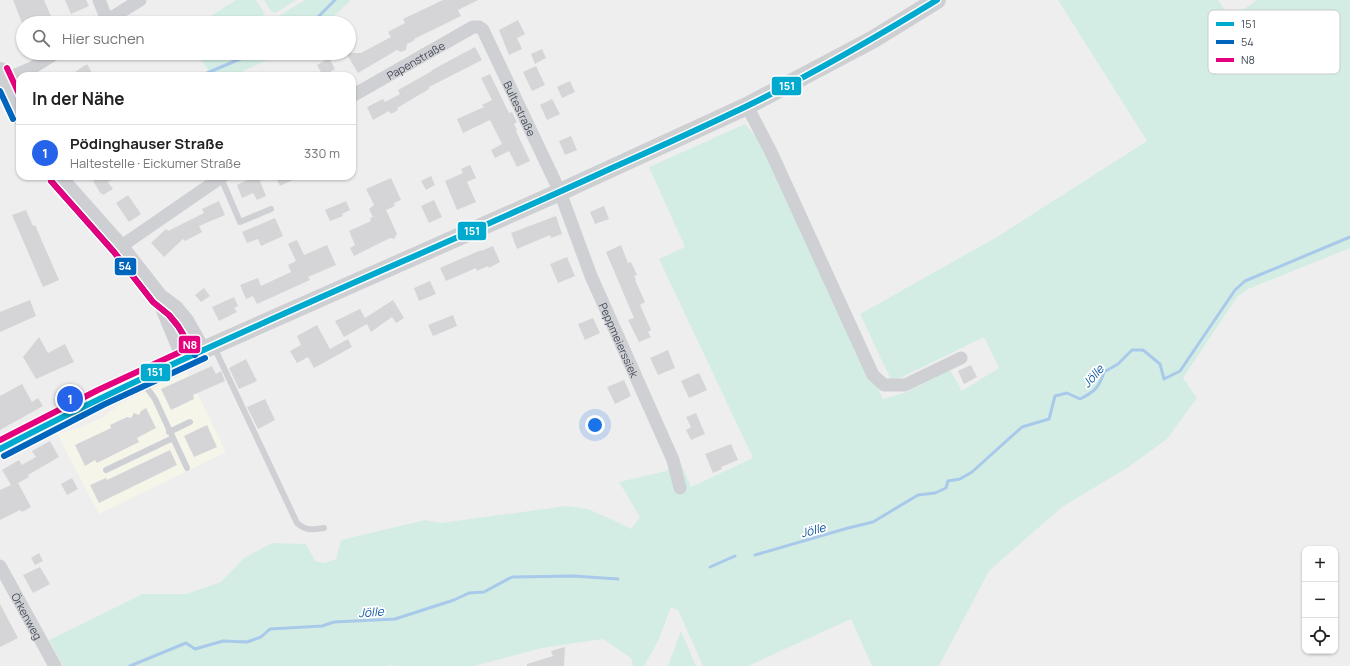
<!DOCTYPE html>
<html lang="de">
<meta charset="utf-8">
<style>
:root{--surface:#fff;--page:#f6f6f6;--text:#222;--muted:#767676;--line:#e0e0e0;--accent:#2563eb}
body{margin:0;font-family:Manrope,sans-serif;background:var(--page);color:var(--text)}
.controls{position:absolute;right:12px;bottom:12px;display:grid;overflow:hidden;border-radius:8px;box-shadow:0 1px 3px #0004}
.controls button{width:36px;height:36px;display:grid;place-items:center;padding:0;border:0;border-bottom:1px solid var(--line);background:var(--surface);color:var(--text);font:20px sans-serif}
.you{position:absolute;left:595px;top:425px;width:14px;height:14px;margin:-10px;border:3px solid #fff;border-radius:50%;background:#1a73e8;box-shadow:0 0 0 6px #1a73e833}
.badge{display:grid;place-items:center;width:26px;height:26px;border-radius:50%;background:var(--accent);color:#fff;font-size:13px;font-weight:700}
.pin{position:absolute;translate:-50% -50%;border:2px solid #fff;box-shadow:0 1px 4px #0006}
.list{margin:0;padding:0;list-style:none}
h2{display:flex;justify-content:space-between;align-items:center;height:52px;margin:0;padding:0 16px;font-size:17px}
h2 small{font-size:13px;font-weight:400;color:var(--muted)}
.list li{display:grid;grid-template-columns:26px 1fr auto;gap:12px;align-items:center;box-sizing:border-box;height:56px;padding:0 16px;border-top:1px solid var(--line)}
.list b{display:block;font-size:15px;white-space:nowrap}
.list p{margin:0;font-size:13px;white-space:nowrap;color:var(--muted)}
.list em{font-size:13px;font-style:normal;color:var(--muted)}
.icon{flex:none;width:22px;height:22px;fill:none;stroke:currentColor;stroke-width:2;stroke-linecap:round;stroke-linejoin:round}
.map{position:relative;flex:none;width:1350px;height:666px;overflow:hidden}
.search{position:absolute;background:var(--surface);box-shadow:0 1px 3px #0004;left:16px;top:16px;width:340px;height:44px;display:flex;align-items:center;gap:10px;box-sizing:border-box;padding:0 14px;border-radius:22px;color:var(--muted);font-size:15px}
.panel{position:absolute;background:var(--surface);box-shadow:0 1px 3px #0004;left:16px;top:72px;width:340px;height:108px;border-radius:12px}
.map>svg:first-child{display:block}
</style>
<div class="map">
<svg width="1350" height="666" viewBox="0 0 1350 666">
<rect width="100%" height="100%" fill="#efeeee"/>
<path fill="#f6f5ea" d="M187,372L226,452L99,514L57,434L84,426L101,418L123,402Z"/>
<path fill="#d3ede5" d="M236,0H256L265,14L251,23H200Z
M264,0H296L279,11L274,13L270,10Z
M305,0H351L327,23H258L267,17H277Z
M1058,0H1218L1231,18L1257,0H1350V248L1248,289L1237,297L1183,378L1197,398L1167,439L1127,468L1062,507L989,571L939,666H872L851,619L748,666H703L678,610L671,607L659,639L644,666H633L631,658L603,639L542,648L474,666H393L392,665L387,666H63L49,640L143,594H186L221,582L244,558L272,543L306,544L315,561L325,563L336,559L341,540L425,520L441,523L566,506L588,509L615,521L631,529L640,517L619,482L666,471L680,461L691,487L753,458L659,259L685,247L649,167L745,124L757,138L883,399L907,392L950,370L962,391L999,368L984,337L892,382L860,314L997,237L1147,141Z
M210,53H283L232,76H212L201,59Z
M681,631L696,666H668Z"/>
<g fill="none" stroke-linecap="round" stroke-linejoin="round">
<path stroke="#a9c9ea" stroke-width="3" d="M312,23L335,0
M200,76L254,53
M755,555L848,528L873,522L918,495L935,493L946,488L948,481L960,479L972,472L1022,427L1049,419L1055,396L1067,393L1080,399C1094,392 1099,388 1104,372L1118,364L1132,350H1143L1160,364L1164,379L1180,371L1235,290L1245,281L1350,237
M710,567L735,556
M130,666L186,643L195,649L223,641L247,642L261,637L270,629L322,626L334,622L395,619L454,600L469,593L484,592L512,577L574,576L618,579"/>
</g>
<path fill="#d5d5d7" d="M13,0H44L54,23H22Z
M65,0H86L89,6L71,14Z
M443,0H478L458,10L461,16L414,39L415,40L407,44L406,50L401,52L397,50L358,73L346,53H361L391,37L388,32L405,23L403,19Z
M518,20L525,34L517,38L522,49L509,55L499,30Z
M475,47L482,60L429,87V89L397,108L398,110L391,114L389,111L373,120L367,107L383,99L385,102L400,94L398,90L432,71V70Z
M542,49L546,58L535,64L531,54Z
M329,58L335,69L330,72L332,76H323L317,65Z
M87,64L94,76H69Z
M536,66L545,85L532,91L523,72Z
M490,74L509,113L512,112L517,122L514,124L517,130L516,131L530,161L517,167L509,151L495,158L491,150L502,144L490,120L463,133L457,119L484,107L482,105L492,100L481,78Z
M570,81L575,92L562,98L557,87Z
M552,99L560,114L547,120L540,105Z
M571,136L577,150L565,155L559,141Z
M470,165L476,178L467,182L476,202L457,210L445,181L463,173L461,169Z
M101,176H117L108,182L113,189L103,195L102,193L101,194L93,181Z
M256,176H258L266,196L257,200L253,193L242,198L237,185Z
M275,176H301L280,186Z
M431,176L435,185L426,190L421,181Z
M391,178L401,200L394,203L395,206L386,210L397,234L394,239L390,238L354,256L350,248L355,245L349,231L371,221L370,218L373,217L369,209L374,205L366,189Z
M128,195L141,214L129,222L116,203Z
M434,200L442,217L429,223L421,206Z
M219,201L225,215L199,226L202,232L185,241L183,239L164,257L151,243L166,229L168,231L204,213L202,209Z
M346,201L350,210L342,214L343,216L330,221L325,210Z
M604,206L609,219L595,224L590,212Z
M26,210L33,226L35,225L59,280L43,287L12,215Z
M556,216L562,234L551,238L550,235L517,249L511,233Z
M275,218L283,236L261,246L258,239L247,243L242,232Z
M297,240L304,255L327,245L336,265L308,277L310,280L257,304L253,296L246,299L240,285L258,278L261,286L291,272L288,265L296,261L288,244Z
M621,245L628,263L631,262L637,275L634,276L636,280H635L645,302L640,305L651,330L648,332L651,337L639,342L628,320L634,318L606,252Z
M493,246L500,262L489,268L488,266L477,271L476,268L446,281L440,268L481,250V251Z
M567,257L575,276L558,283L550,264Z
M430,281L436,294L419,301L414,288Z
M204,288L210,296L201,302L195,295Z
M234,297L238,306L234,308L237,312L219,321L212,307Z
M30,300L36,316L0,332V312Z
M393,300L404,318L396,323L392,317L371,332L367,324L344,337L335,321L360,309L365,318Z
M453,315L457,326L433,336L428,325Z
M593,318L600,333L585,340L578,324Z
M317,325L330,349L348,339L352,347L314,368L308,357L297,363L290,351L301,345L297,336Z
M39,337L48,353L65,344L74,362L36,379L23,357Z
M668,350L675,368L658,375L650,358Z
M246,359L257,381L239,389L229,368Z
M971,365L977,377L964,384L958,371Z
M212,366L216,374L221,371L225,381L193,395L194,399L171,410L161,389Z
M699,373L707,390L689,398L681,381Z
M624,380L631,396L615,404L607,387Z
M22,384L32,402L38,398L43,406L0,430V396Z
M265,399L275,420L258,429L247,407Z
M146,408L156,428L137,438L139,442L97,463L95,460L85,466L75,445L111,428L110,425L127,417L131,418L134,413L139,415L141,411Z
M696,413L705,434L691,440L686,430L691,427L686,417Z
M207,425L217,447L194,457L184,436Z
M50,441L59,457L28,475L29,477L18,483L31,507L22,512L20,510L0,520V490L11,485L2,470L19,460L22,465L36,457L32,451Z
M731,444L738,460L721,467L722,469L713,473L705,454Z
M170,450L177,465L99,503L90,485L106,478L107,480Z
M72,478L78,489L67,495L61,484Z
M39,553L43,561L35,565L31,558Z
M40,567L50,584L33,593L23,575Z
M0,604L18,638L0,647Z
M565,647L564,666H527V664L553,656L551,651Z"/>
<g fill="none" stroke-linecap="round" stroke-linejoin="round">
<path stroke="#cfd0d4" stroke-width="6" d="M221,178L240,222L271,209
M214,347L297,523C306,531 313,530 324,528
M142,381L155,399L187,468
M169,432L190,422
M106,470L173,438"/>
<g stroke="#cfd0d4" stroke-width="13">
<path d="M99,0L107,20"/>
<path d="M103,23L140,0"/>
<path d="M4,80L32,68L56,53"/>
<path id="s1" d="M352,96L473,27H479L483,30L560,192L591,276L673,460L680,488"/>
<path d="M747,106L771,152L873,375L884,385H905L961,358"/>
<path d="M120,247L223,176"/>
<path id="s2" d="M0,566L55,666"/>
</g>
<path stroke="#cecfd3" stroke-width="18" d="M0,71L20,116
M57,176L120,247L159,297L175,309L185,321L202,351
M161,300L185,358
M0,449L67,414L185,358L560,192L747,106L872,40L937,0"/>
<defs>
<path id="bus-1" d="M0,449C199,345 408,262 612,168C657,148 701,128 745,107C811,75 875,38 937,0"/>
<path id="bus-2" d="M0,91L13,119
M51,181L114,252L153,302L169,315L178,326L195,355
M4,456L105,404L205,358"/>
<path id="bus-3" d="M7,68L20,96
M0,440L98,390L191,347L178,326L169,315L153,302L114,252L51,181"/>
</defs>
<use href="#bus-1" stroke="#fff" stroke-width="9"/>
<use href="#bus-2" stroke="#fff" stroke-width="9"/>
<use href="#bus-3" stroke="#fff" stroke-width="9"/>
<use href="#bus-1" stroke="#00a9ce" stroke-width="6"/>
<use href="#bus-2" stroke="#0065bd" stroke-width="6"/>
<use href="#bus-3" stroke="#e5007d" stroke-width="6"/>
</g>
<g text-anchor="middle" dominant-baseline="central" stroke-width="3.5" stroke-linejoin="round" paint-order="stroke">
<g font-size="11" fill="#464b59" stroke="#fff">
<text stroke="none"><textPath href="#s1" startOffset="73">Papenstraße</textPath></text>
<text stroke="none"><textPath href="#s1" startOffset="237">Bultestraße</textPath></text>
<text stroke="none"><textPath href="#s1" startOffset="489">Peppmeierssiek</textPath></text>
<text stroke="none"><textPath href="#s2" startOffset="57">Örkenweg</textPath></text>
</g>
<g font-size="12" font-style="italic" fill="#1259a1" stroke="#fff">
<text transform="translate(1093 376) rotate(-49)">Jölle</text>
<text transform="translate(813 530) rotate(-15)">Jölle</text>
<text transform="translate(371 612) rotate(-4)">Jölle</text>
</g>
</g>
<rect x="1208" y="10" width="132" height="64" rx="6" fill="#fff" stroke="#c8c9cd" stroke-width="1"/>
<rect x="1216" y="22" width="18" height="4" fill="#00a9ce"/>
<rect x="1216" y="40" width="18" height="4" fill="#0065bd"/>
<rect x="1216" y="58" width="18" height="4" fill="#e5007d"/>
<g font-size="11" fill="#464b59">
<text x="1241" y="28">151</text>
<text x="1241" y="46">54</text>
<text x="1241" y="64">N8</text>
</g>
<g stroke="#fff" stroke-width="1.5">
<rect x="771" y="76" width="31" height="20" rx="4" fill="#00a9ce"/>
<rect x="457" y="221" width="30" height="20" rx="4" fill="#00a9ce"/>
<rect x="114" y="257" width="23" height="19" rx="4" fill="#0065bd"/>
<rect x="178" y="335" width="23" height="19" rx="4" fill="#e5007d"/>
<rect x="140" y="363" width="31" height="19" rx="4" fill="#00a9ce"/>
</g>
<g font-size="11" text-anchor="middle" font-weight="bold" fill="#fff">
<text x="787" y="90">151</text>
<text x="472" y="235">151</text>
<text x="125" y="270">54</text>
<text x="190" y="349">N8</text>
<text x="155" y="376">151</text>
</g>
</svg>
<div class="controls">
<button>+</button>
<button>−</button>
<button><svg class="icon" aria-label="locate" viewBox="0 0 24 24"><circle cx="12" cy="12" r="6"/><path d="M12 2v4M12 18v4M2 12h4M18 12h4"/></svg></button>
</div>
<div class="you"></div>
<div class="pin badge" style="left:70px;top:399px">1</div>
<div class="search"><svg class="icon" aria-label="search" viewBox="0 0 24 24"><circle cx="10" cy="10" r="6"/><path d="M15 15l6 6"/></svg>Hier suchen</div>
<section class="panel">
<h2>In der Nähe<small></small></h2>
<ul class="list">
<li><span class="badge">1</span><div><b>Pödinghauser Straße</b><p>Haltestelle · Eickumer Straße</p></div><em>330 m</em></li>
</ul>
</section>
</div>
